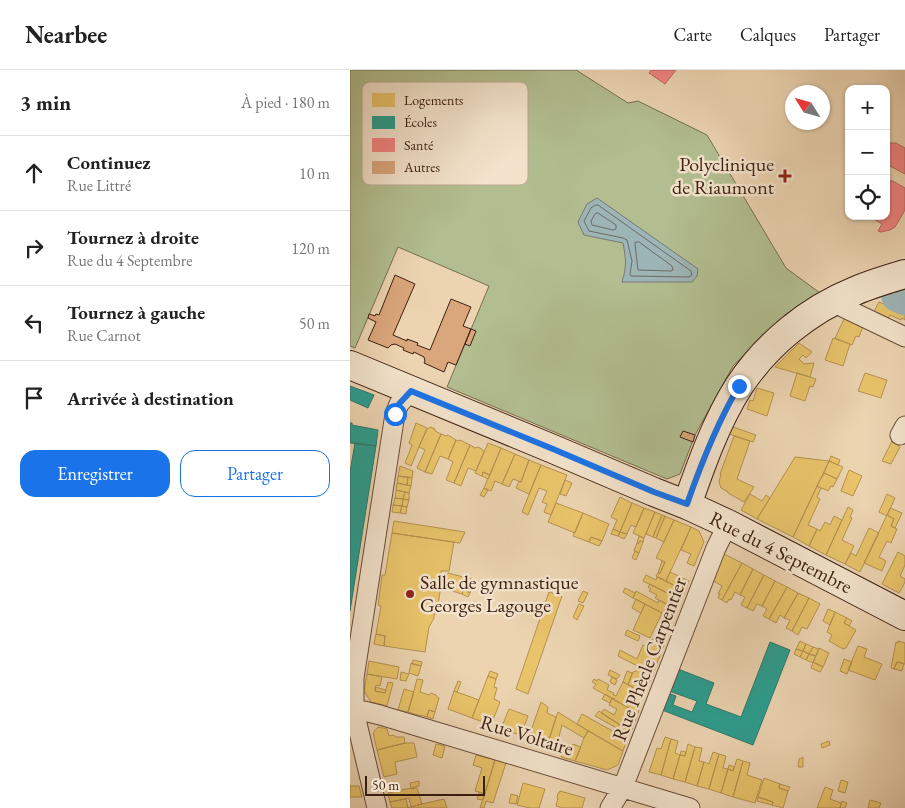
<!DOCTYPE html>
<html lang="fr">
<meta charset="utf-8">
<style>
:root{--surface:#fff;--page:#f2f2f2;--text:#222;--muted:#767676;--line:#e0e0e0;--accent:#1a73e8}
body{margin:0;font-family:"EB Garamond",serif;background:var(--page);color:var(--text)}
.controls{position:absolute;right:15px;top:15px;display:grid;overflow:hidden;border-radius:10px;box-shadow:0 1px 4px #0004}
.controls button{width:45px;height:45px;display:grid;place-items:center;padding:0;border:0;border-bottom:1px solid var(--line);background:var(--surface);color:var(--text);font:25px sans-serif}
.compass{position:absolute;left:435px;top:15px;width:45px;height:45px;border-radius:50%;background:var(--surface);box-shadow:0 1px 4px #0004;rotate:307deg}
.scale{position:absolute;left:15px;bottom:12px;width:120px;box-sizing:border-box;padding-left:5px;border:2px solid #3d1f12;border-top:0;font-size:14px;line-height:18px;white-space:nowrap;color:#3d1f12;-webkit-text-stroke:4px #f3e3cc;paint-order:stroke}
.stop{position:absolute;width:15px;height:15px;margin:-11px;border:4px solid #1a73e8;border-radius:50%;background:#fff}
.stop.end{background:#1a73e8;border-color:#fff;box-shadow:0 1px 5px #0008}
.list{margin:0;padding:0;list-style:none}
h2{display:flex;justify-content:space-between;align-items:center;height:65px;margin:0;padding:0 20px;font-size:21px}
h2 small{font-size:16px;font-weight:400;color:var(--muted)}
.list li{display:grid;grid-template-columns:32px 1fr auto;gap:15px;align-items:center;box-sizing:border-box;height:75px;padding:0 20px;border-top:1px solid var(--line)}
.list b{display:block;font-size:19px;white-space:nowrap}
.list p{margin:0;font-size:16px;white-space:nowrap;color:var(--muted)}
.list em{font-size:16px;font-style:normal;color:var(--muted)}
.actions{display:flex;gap:10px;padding:15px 20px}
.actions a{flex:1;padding:11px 0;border:1px solid var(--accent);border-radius:15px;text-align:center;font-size:18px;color:var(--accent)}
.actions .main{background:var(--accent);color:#fff}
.icon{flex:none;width:28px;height:28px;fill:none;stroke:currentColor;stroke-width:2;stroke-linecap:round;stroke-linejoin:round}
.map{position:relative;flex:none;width:555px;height:738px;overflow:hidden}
header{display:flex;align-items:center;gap:30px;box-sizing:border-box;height:70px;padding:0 25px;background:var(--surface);border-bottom:1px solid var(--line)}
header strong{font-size:24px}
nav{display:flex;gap:28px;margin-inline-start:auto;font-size:18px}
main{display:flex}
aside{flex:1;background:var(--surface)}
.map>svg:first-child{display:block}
</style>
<header>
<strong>Nearbee</strong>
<nav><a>Carte</a><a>Calques</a><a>Partager</a></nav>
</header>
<main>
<aside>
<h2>3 min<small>À pied · 180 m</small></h2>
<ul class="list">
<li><svg class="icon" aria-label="ahead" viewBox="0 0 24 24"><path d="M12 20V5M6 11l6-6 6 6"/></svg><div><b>Continuez</b><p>Rue Littré</p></div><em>10 m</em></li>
<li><svg class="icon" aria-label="right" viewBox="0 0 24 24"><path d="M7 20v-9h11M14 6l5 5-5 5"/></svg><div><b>Tournez à droite</b><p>Rue du 4 Septembre</p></div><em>120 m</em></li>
<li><svg class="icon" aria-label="left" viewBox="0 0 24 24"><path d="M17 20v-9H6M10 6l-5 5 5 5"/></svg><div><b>Tournez à gauche</b><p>Rue Carnot</p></div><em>50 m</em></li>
<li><svg class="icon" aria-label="arrive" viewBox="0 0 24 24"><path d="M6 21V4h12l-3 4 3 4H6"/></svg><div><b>Arrivée à destination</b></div></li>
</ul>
<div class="actions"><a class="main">Enregistrer</a><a>Partager</a></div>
</aside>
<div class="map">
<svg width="555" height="738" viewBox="0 0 555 738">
<rect width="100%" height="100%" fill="#ecd4b1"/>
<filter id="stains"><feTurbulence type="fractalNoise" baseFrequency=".004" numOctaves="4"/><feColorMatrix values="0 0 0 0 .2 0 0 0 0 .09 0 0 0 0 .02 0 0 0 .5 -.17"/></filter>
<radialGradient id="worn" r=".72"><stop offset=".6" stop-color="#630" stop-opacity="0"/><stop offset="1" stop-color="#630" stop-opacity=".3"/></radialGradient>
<path fill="#b2be90" stroke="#786e51" d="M0,0H226L278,33L288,31L357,65L436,198L470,223L436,244L383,296L345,365L330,404L317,409L97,317L139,216L48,177L5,278L0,276Z"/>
<path fill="#9db5b7" stroke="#777975" d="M247,128L348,199L347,206L342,212H272C277,196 276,189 273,173L234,165L228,152L237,134Z"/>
<path fill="#e9c46a" stroke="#b59250" d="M529,232L554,243L555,241V250L552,248L551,250L540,245L536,253L521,247Z
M495,247L514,254L509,267L506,266L502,275L485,268Z
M483,268L500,274L493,296L475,290Z
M449,273L462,282L456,288L453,285L449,289L454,294L464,293L460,307L425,297Z
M447,303L466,309L463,317L460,316L455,331L440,326Z
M515,303L537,310L531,328L508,321Z
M407,318L424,323L417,346L397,339L400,330L403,331Z
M66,353L77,358L61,396L55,393L62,375L59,373Z
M81,357L85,359V361L91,364L75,402L67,398L75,380L69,377L77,359Z
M383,357L406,365L403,372L379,364Z
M91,364L96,366L98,365L106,370L98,389L90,386L82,404L75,402Z
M384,366L400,371L387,409L404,417L394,432L378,423V422L371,418L369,412L371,404H370Z
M106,370L108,371L110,370L120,375L104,413L96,410L103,392L98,389Z
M542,371L550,377L541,394L532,391Z
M138,373L151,378L140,405L133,402L132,406L125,403Z
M120,375L125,378L128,377L132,379L134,382L126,401L118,398L111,416L104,413Z
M151,378L165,384L152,414L145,411L141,421L134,418Z
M165,384L179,390L171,412L163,409L159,417L152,414Z
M481,386L490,390L488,395L479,391Z
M445,387L479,391L443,467L407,449Z
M179,390L191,395L179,424L166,418L169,411L171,412Z
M479,391L493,397L487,409L474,403Z
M191,395L217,405L201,445L194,442L197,434L192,432L197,421L189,418L178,445L172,442Z
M50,396L63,401L62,408L48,406Z
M499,400L512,406L503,426L491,421Z
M133,402L140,405L138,409L132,406Z
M474,403L487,409L483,417L481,416L478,421L467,416Z
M48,406L58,407L57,415L47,413Z
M58,407L62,408L61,416L57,415Z
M215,410L222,413L216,426L210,424Z
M47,413L61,416L59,423L46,420Z
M467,416L471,418L467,427L470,429L458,455L467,459L459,476L443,467Z
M134,418L138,420L134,427L130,425Z
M46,420L55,422L53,429L45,428Z
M55,422L59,423V430L53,429Z
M400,424L412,431L416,425L420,428L407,449L391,440Z
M537,424L545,428L537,446L529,442Z
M270,427L282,433L270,462L263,459L267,450L261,447Z
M45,428L53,429L52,436L43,435Z
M53,429L59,430L57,437L52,436Z
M206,433L233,443L225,463L198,452Z
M282,433L294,438L286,457L281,455L277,464L270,462Z
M43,435L52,436L50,443L42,442Z
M52,436L57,437L56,444L50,443Z
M498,437L503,440L500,447L502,448L492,470L504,476L495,494L476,485Z
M294,438L305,442L294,468L283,463Z
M540,438L552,443L545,458L541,456L544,449L537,445Z
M305,442L312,445L303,467L296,464Z
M233,443L259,454L252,471L241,467L239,472L223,466Z
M312,445L315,446L306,468L303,467Z
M537,445L544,449L541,456L547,459L541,473L537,471L529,487L536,491L532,501L514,493Z
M315,446L324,450L314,472L306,468Z
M484,446L492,450L476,485L459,476L467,459L470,461L475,452L480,455Z
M324,450L341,457L316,511L306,506L308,503H310L315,492L306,488Z
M44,451L115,462L110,473H109L42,463Z
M341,457L349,461L354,472L344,496L337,493L341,484L331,480Z
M519,458L529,463L510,502L495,494L501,483L506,486Z
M263,459L270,462L268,466L261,464Z
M270,462L277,464L274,469L268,466Z
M42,463L104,472L99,501H91L90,514H91L87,544H84V548L79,557L75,582L34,576L35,566L26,564L31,536L28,535L32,505H35Z
M289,466L294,468L293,472L290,471L288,474L287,473Z
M241,467L252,471L249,476L239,472Z
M290,471L293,472L289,483L284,481L287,473L288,474Z
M285,481L289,483L286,490L282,488Z
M548,482L555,486V495L550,506L555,509V512L549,523L532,514Z
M372,483L392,493L372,530L368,528L370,524H368L372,516L362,510Z
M312,491L315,492L310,503H308Z
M392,493L403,499L390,525L385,522L381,530L379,529L377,533L372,530Z
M403,499L414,505L397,538L391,535L395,527L390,525Z
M320,502L339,511L335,521L316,511Z
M98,503L117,508L112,524L93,518Z
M296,505L306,510L307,507L335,521L331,530L293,511Z
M414,505L425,511L412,536L407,534L403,541L397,538Z
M120,508L125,511L120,523L114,520Z
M425,511L437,517L419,549L413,546L417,539L412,536Z
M300,514L331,530L327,540L305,528L307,525L299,521L301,519L298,517Z
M437,517L448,523L434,548L430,545L426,553L419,549Z
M275,518L285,523L283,528L273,522Z
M114,520L120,523L118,527L112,524Z
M233,521L238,523L233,533L228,531Z
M286,521L308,533L309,530L327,540L324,549L283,528Z
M199,522L212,526L178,624L166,619Z
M448,523L459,528L442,561L436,558L440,550L434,548Z
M459,528L470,534L457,559L452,557L448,565L442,561Z
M286,529L295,534L291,543L282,538Z
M229,534L234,536L227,550L223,547Z
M295,534L312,543L300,568L283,560Z
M478,539L485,542L480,555L473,551Z
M485,542L497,548L494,553L506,560L496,578L493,579L479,571L482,565L477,562Z
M497,548L502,551L499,556L494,553Z
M277,560L290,566L288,571L275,565Z
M26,564L35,566L34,576L24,574Z
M302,569L314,575L303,604L268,586L270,580L287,589L293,575L298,577Z
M450,571L456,574L453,581L446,579Z
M548,571L555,573V594L547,592L544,599L541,598L546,572L548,573Z
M456,574L463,577L459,584L453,581Z
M508,576L517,579L514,587L532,594L525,610L498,600Z
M463,577L469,579L466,586L459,584Z
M469,578L479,583L473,597L463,592Z
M446,579L453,581L450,587L444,584Z
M453,581L459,584L456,590L450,587Z
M459,584L466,586L463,593L456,590Z
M494,589L502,592L497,604L490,601Z
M63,590L72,592L71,596L62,594Z
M19,591L49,597L47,609L17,604Z
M463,592L473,597L470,602L461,598Z
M547,592L554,594L552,601L544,599Z
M61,593L71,596L68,606L59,603Z
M292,599L303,604L295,623L278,615L283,602Z
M260,600L270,605L267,609L258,605Z
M140,601L148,604L146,609L138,606Z
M277,601L282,603L278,615L273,612Z
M51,602L59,604L56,611L50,610Z
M17,604L32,607L30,616L26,615L25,621L35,623L38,612L43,613L37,636L21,632L14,621Z
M138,606L146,609L144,617L147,618L144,629L150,632L141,655L122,648Z
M262,607L267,610L265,615L260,612Z
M67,609L73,610L70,622L79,625L81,623L86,625L87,627L89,628L85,642L79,640L77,647L71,645V646L58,642Z
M244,609L247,611L248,609L259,615L257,620L264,623L263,625L266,626L273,612L289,620L283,631L288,633L286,635L290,637L288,643L243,618L246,614L242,612Z
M108,611L111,612L107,622L104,621Z
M25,617L36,620L35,623L25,621Z
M54,619L64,622L58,642L48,640Z
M104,621L129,630L122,648L98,639Z
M255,624L262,628L260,633L252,629Z
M262,628L265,629L264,630L288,643L281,662L251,643L254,639L264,645L267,639L259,635Z
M191,632L198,637L197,643L206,647L197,676L178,669Z
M159,639L178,646L171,665L151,659Z
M79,640L85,642L83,649L77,647Z
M249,641L281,662L279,665L245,646Z
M208,642L238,661L234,668L212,655L206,679L197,676Z
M232,644L277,669L273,681L227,654Z
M28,657L37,659L39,666L43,665L46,667H54L55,673L27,680L23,663Z
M238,661L273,681L268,695L257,700L225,691L234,668Z
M315,667L321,669L311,705L299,702L307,678L311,679Z
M321,669L328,671L325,683L330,685L323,709L311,705Z
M479,671L480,675L472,678L471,674Z
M55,673H64L67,687L45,692L47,704L34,707L27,680Z
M86,674L95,676L92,688L83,685Z
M223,674L231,677L225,691L217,689Z
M338,674L345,677L335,712L323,709L330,685L335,686Z
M345,677L352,678L349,691L354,692L347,716L335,712Z
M213,681L219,683L217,689L211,687Z
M331,681L336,682L335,686L330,685Z
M363,682L369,684L359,719L347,716L354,692L359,694Z
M369,684L376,686L373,698L378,699L371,723L359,719Z
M126,685L145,690L135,724L125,721L132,698L123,695Z
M453,687V697H448L449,689Z
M387,689L393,691L383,727L371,723L378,699L383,701Z
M145,690L156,693L143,733L136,731L134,738H130Z
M393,691L400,693L397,705L412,710L405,733L383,727Z
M379,695L384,697L383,701L378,699Z
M414,708L430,714L429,718L438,721L433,738L422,735L423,732L408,727Z
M491,710L498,712L495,723L488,721Z
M69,711V716L61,718L60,713Z
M173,713L195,719L189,738H180L167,735Z
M430,714L440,717L438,721L429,718Z
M0,716H9L12,727H0Z
M475,717L483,720L480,729L491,733L490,738H467Z
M61,718V719L67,718L72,734L61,737L59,728L40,732L38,723Z
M210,721L235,728L232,738H210V737L206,736L208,728H207L208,723H209Z
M129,722L135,724L133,730L127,729Z
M161,724L168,726L166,734L159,733Z
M408,727L423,732L422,735L407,731Z
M56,729L58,738H42L40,732Z
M94,729L97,738H57L72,734Z
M520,730L531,733L529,738H518Z
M492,731L497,733L495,738H490Z"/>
<path fill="#2a9d8f" stroke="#30776a" d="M0,316L24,325L18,338L0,330Z
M0,353H2V355L28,360L26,376L0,373Z
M5,373L26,376L0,541V402Z
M420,572L440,580L403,675L312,640L318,623L326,626L323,635L342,642L347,631L319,621L328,599L364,613L356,634L391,647Z"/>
<path fill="#f28482" stroke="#bc6660" d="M301,0H326L315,14L299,3Z
M536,73H546L555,78V104L536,94Z
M541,110L555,118V140L545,157L540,160L531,162L528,161L532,154L519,146H536V112L539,114Z"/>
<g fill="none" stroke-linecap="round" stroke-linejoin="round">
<path stroke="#6d6a64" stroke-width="1" d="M246,135H248L341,201L342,205L339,207L281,206L280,204L282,191L277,170L273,168L239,161L234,151L241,138Z
M248,143L266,155V159L263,160L242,155L241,151L245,144Z
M286,172H289L322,196L323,200L321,201L288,200L285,174Z"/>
<path stroke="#9db5b7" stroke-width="29" d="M546,227L555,231"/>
</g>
<path fill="#daa67c" stroke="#3d1f12" d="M45,205L65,214L43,265L57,271V269L68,273L67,275L80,280L101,229L121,237L113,256L121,259L106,295L98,292L94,302L74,293L75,291L74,287L64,282L63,284L53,280L54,278L45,274L41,275L38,278L18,270L26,252L18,248L19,244L25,246L26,244L29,245Z
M121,259L126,261L120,276L115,274Z
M333,361L345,365L343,372L330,367Z"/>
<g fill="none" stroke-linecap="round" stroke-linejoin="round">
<defs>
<path id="street" d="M482,232L555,267
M550,365L555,356
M0,642L14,641L30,645L340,738
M27,738L4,641V608L45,344L49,334L61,321
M260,738L273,717L366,478L378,454"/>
<path id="secondary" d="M0,295L203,379L304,422L337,435L378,454L555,546
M337,435C351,395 366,352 389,316C416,275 458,240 505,221C521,214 538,209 555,204"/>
</defs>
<use href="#street" stroke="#694c3a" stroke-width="21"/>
<use href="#secondary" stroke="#3d1f12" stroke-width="30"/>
<use href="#street" stroke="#f3e3cc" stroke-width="19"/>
<use href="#secondary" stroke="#f3e3cc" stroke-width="28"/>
</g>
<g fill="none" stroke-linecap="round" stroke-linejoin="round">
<path stroke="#1a73e8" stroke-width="6" d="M45,344L49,334L61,321L203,379L304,422L337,434C351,394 367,353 389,316"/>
</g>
<g fill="#8f2418" stroke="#f3e3cc" stroke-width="2">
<path d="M432.5 98.5h5v5h5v5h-5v5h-5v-5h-5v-5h5z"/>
<circle cx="60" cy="524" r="5"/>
</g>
<g text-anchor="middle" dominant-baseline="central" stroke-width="5" stroke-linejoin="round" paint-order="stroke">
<g font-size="20" fill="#3d1f12" stroke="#f3e3cc" text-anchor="end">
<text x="424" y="94">Polyclinique<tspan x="424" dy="23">de Riaumont</tspan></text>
<text x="70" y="512" text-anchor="start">Salle de gymnastique<tspan x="70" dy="23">Georges Lagouge</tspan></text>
</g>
<g font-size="20" fill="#3d1f12" stroke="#f3e3cc">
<text transform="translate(431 482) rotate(27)">Rue du 4 Septembre</text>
<text transform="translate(299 589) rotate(-69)">Rue Phècle Carpentier</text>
<text transform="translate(177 665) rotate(17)">Rue Voltaire</text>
</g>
</g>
<rect x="12" y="12" width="166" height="103" rx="8" fill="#f3e3cc" stroke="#bca894" stroke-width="1"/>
<rect x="22" y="23" width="23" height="14" fill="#e9c46a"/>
<rect x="22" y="46" width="23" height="13" fill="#2a9d8f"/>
<rect x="22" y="68" width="23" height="14" fill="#f28482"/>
<rect x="22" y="91" width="23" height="13" fill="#daa67c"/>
<g font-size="14" fill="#3d1f12">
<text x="54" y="35">Logements</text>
<text x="54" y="57">Écoles</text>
<text x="54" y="80">Santé</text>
<text x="54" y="102">Autres</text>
</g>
<rect width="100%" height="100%" filter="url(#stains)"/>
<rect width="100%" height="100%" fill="url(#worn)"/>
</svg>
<div class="controls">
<button>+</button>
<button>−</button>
<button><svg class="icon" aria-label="locate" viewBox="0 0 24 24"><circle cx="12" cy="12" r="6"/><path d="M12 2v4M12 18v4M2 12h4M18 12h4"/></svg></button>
</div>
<svg class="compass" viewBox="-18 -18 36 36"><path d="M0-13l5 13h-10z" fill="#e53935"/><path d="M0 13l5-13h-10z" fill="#767676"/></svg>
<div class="scale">50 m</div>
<div class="stop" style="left:45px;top:344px"></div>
<div class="stop end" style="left:389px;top:316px"></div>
</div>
</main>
